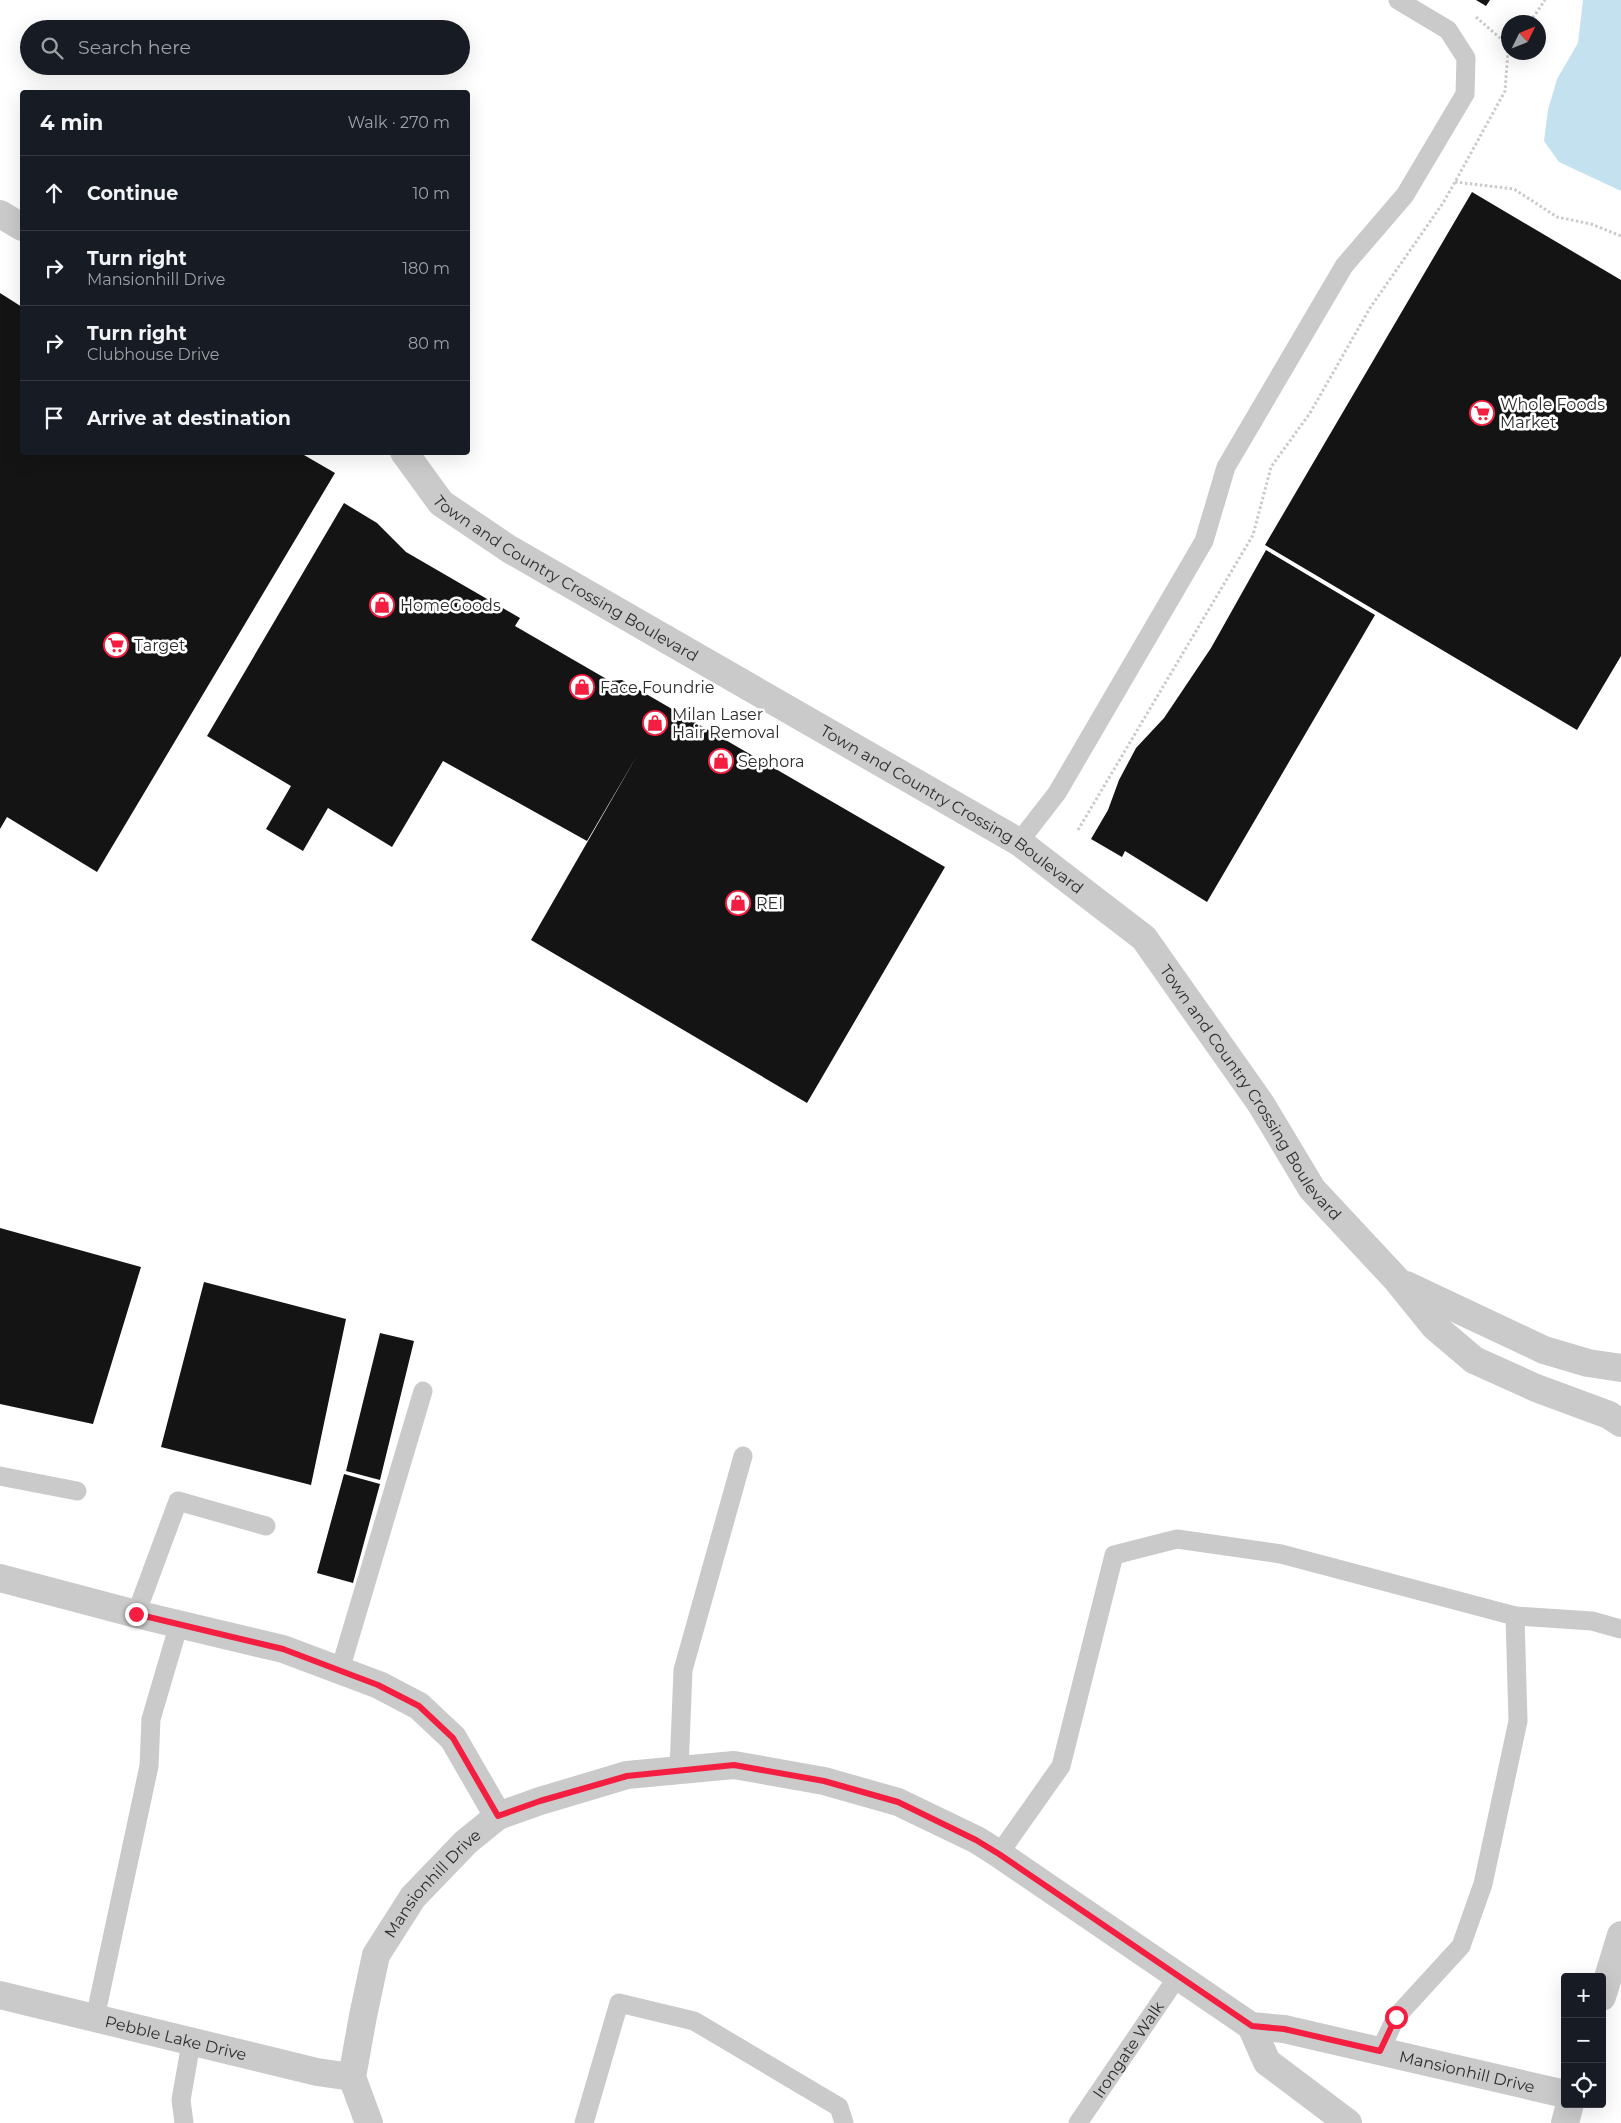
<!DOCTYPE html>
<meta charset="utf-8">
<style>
:root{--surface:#171b24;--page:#20242c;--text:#f1f3f6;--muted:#9ea1a6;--line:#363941}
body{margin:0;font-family:Montserrat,sans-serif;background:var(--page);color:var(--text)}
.controls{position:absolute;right:15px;bottom:15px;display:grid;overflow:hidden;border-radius:5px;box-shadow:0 5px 20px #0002}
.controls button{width:45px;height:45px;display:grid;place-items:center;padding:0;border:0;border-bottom:1px solid var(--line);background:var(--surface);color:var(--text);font:25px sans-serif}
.compass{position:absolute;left:1501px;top:15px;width:45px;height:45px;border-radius:50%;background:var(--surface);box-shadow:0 5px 20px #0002;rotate:47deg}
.stop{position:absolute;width:15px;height:15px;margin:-11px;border:4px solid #f41e41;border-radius:50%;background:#fff}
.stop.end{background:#f41e41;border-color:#fff;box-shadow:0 1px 5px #0008}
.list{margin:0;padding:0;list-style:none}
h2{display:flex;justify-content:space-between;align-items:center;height:65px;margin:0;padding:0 20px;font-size:21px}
h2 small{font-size:16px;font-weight:400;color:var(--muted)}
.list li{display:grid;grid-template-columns:32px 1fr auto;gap:15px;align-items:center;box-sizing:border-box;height:75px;padding:0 20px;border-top:1px solid var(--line)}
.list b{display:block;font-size:19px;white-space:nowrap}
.list p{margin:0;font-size:16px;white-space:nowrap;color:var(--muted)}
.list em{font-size:16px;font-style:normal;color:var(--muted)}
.icon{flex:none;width:28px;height:28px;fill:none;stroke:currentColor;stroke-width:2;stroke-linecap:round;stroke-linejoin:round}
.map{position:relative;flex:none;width:1621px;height:2123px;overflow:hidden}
.search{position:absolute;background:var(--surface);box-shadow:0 5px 20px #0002;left:20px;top:20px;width:450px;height:55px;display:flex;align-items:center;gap:12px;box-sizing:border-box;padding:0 18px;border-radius:28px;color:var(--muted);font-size:19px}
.panel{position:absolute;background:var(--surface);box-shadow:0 5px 20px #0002;left:20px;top:90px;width:450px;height:365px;border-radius:5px}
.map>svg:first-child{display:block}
</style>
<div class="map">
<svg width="1621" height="2123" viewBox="0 0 1621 2123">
<rect width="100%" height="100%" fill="#fff"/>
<path fill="#c3e1ee" d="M1583,0H1621V191L1559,162L1544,141L1548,110L1557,79L1578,43Z"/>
<path fill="#141414" d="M1476,0H1490L1486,6Z
M1472,192L1621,280V656L1577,730L1265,545Z
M0,293L22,307V452H306L304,455L335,473L97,872L7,817L0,829Z
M344,503L377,523L406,552L520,618L515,626L610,681L622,680L945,867L807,1103L531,940L638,754L587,841L443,761L392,847L328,808L303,851L266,829L291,786L207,736Z
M1266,550L1375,615L1207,902L1125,851L1122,857L1091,839L1108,810L1119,780L1136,748L1164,718L1211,648Z
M0,1228L141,1267L93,1424L0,1404Z
M204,1282L346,1319L311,1485L161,1447Z
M380,1333L414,1341L380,1480L346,1471Z
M344,1474L380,1484L353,1583L317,1573Z"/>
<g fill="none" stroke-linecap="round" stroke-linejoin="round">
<path stroke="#cacaca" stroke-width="3" stroke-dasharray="2.5 2.5" stroke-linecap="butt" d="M1476,17L1508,45
M1530,22L1545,0
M1455,182L1514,189L1557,217L1591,224L1621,236
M1078,830L1253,535L1271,467L1310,413L1370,308L1443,203L1455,182L1505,91L1508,51"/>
<g stroke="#cacaca" stroke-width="19">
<path d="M1019,842L1057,793L1204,541L1226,467L1344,266L1405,195L1465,94L1466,58L1448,30L1398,0"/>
<path d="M0,1476L77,1491"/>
<path d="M136,1614L178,1501L266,1526"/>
<path d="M1515,1616L1592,1621L1621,1629"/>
<path d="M340,1670L423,1391"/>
<path d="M679,1770L683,1670L743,1456"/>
<path d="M999,1854L1061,1766L1114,1555L1177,1539L1281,1554L1515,1616L1518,1721L1483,1884L1461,1946L1396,2017L1380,2051"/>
<path d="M95,2018L149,1766L151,1719L179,1624"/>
<path d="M184,2123L181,2100L191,2043"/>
<path d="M584,2123L619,2003L694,2021L839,2107L844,2123"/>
<path id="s1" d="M1078,2123L1178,1976"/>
</g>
<g stroke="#cacaca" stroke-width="28">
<path d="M0,214L22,227"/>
<path id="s2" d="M404,452L441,503L509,549L1019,842L1144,938L1261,1104L1312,1189L1396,1279L1434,1326L1474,1360L1536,1388L1609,1415L1621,1423"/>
<path d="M1406,1285L1544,1350L1588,1363L1621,1368"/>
<path d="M0,1578L136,1614L283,1649L379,1685L419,1706L453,1738L498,1816"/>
<path id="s3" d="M0,1995L317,2072L352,2077"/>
<path d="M1602,1997L1621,1935"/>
<path d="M1251,2026L1267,2062L1348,2123"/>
<path id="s4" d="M369,2123L352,2077L363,2016L376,1955L413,1897L466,1842L498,1816L540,1801L627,1775L734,1765L824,1781L898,1802L977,1840L999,1854L1251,2026L1284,2029L1565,2094"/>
<path d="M1565,2123L1570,2104"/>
</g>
</g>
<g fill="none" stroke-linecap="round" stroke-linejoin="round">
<path stroke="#f41e41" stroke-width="6" d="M136,1614L283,1649L378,1685L419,1706L453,1738L498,1816L540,1801L627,1776L734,1765L824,1781L898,1802L976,1840L999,1854L1252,2026L1284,2029L1380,2051L1396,2017"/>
</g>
<defs>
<symbol id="supermarket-ring" viewBox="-11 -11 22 22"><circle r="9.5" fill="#fff" stroke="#f41e41" stroke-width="1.5"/><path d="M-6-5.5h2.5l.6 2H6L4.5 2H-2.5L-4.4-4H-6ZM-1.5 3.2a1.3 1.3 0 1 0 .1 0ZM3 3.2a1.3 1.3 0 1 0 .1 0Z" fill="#f41e41"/></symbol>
<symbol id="shop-ring" viewBox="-11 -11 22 22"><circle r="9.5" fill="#fff" stroke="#f41e41" stroke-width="1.5"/><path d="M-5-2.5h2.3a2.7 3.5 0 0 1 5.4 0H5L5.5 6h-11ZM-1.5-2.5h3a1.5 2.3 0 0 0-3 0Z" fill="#f41e41"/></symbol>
</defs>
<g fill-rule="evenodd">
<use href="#supermarket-ring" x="1468" y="399" width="28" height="28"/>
<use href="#shop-ring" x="368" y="591" width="28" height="28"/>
<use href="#supermarket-ring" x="102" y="631" width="28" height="28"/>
<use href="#shop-ring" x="568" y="673" width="28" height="28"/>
<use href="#shop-ring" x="641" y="709" width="28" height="28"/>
<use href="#shop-ring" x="707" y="747" width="28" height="28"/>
<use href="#shop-ring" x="724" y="889" width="28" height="28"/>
</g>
<g text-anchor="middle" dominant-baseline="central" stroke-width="5" stroke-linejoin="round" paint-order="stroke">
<g font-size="16" fill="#2d2d2d" stroke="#fff" text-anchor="start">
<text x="1500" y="404">Whole Foods<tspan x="1500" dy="18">Market</tspan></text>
<text x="400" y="605">HomeGoods</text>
<text x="134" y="645">Target</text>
<text x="600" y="687">Face Foundrie</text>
<text x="672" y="714">Milan Laser<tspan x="672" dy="18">Hair Removal</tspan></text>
<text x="738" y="761">Sephora</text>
<text x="756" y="903">REI</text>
</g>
<g font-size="16" fill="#2d2d2d" stroke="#fff">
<text stroke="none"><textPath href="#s2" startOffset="209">Town and Country Crossing Boulevard</textPath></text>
<text stroke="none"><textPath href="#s2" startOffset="659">Town and Country Crossing Boulevard</textPath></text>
<text stroke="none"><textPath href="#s2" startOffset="1079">Town and Country Crossing Boulevard</textPath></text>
<text stroke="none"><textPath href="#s4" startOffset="265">Mansionhill Drive</textPath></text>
<text stroke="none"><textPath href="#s3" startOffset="181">Pebble Lake Drive</textPath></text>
<text stroke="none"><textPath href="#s1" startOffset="89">Irongate Walk</textPath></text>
<text stroke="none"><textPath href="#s4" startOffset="1411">Mansionhill Drive</textPath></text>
</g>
</g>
</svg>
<div class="controls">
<button>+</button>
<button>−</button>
<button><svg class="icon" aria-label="locate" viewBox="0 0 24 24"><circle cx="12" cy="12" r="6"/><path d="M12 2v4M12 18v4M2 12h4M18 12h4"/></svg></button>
</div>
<svg class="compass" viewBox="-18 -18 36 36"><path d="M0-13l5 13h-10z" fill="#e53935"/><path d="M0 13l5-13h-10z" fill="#9ea1a6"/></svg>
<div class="stop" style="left:1396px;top:2017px"></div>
<div class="stop end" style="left:136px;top:1614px"></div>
<div class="search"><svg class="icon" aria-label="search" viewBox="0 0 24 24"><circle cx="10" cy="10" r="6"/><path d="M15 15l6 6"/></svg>Search here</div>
<section class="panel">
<h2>4 min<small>Walk · 270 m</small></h2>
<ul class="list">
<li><svg class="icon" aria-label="ahead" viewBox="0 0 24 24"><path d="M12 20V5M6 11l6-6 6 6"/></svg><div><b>Continue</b></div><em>10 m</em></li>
<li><svg class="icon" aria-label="right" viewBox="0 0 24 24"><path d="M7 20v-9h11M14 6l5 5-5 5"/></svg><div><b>Turn right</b><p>Mansionhill Drive</p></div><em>180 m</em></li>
<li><svg class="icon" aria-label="right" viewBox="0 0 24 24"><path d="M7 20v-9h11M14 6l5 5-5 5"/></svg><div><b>Turn right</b><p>Clubhouse Drive</p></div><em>80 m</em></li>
<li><svg class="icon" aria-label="arrive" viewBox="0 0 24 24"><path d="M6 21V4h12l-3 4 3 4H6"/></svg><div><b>Arrive at destination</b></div></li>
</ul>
</section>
</div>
